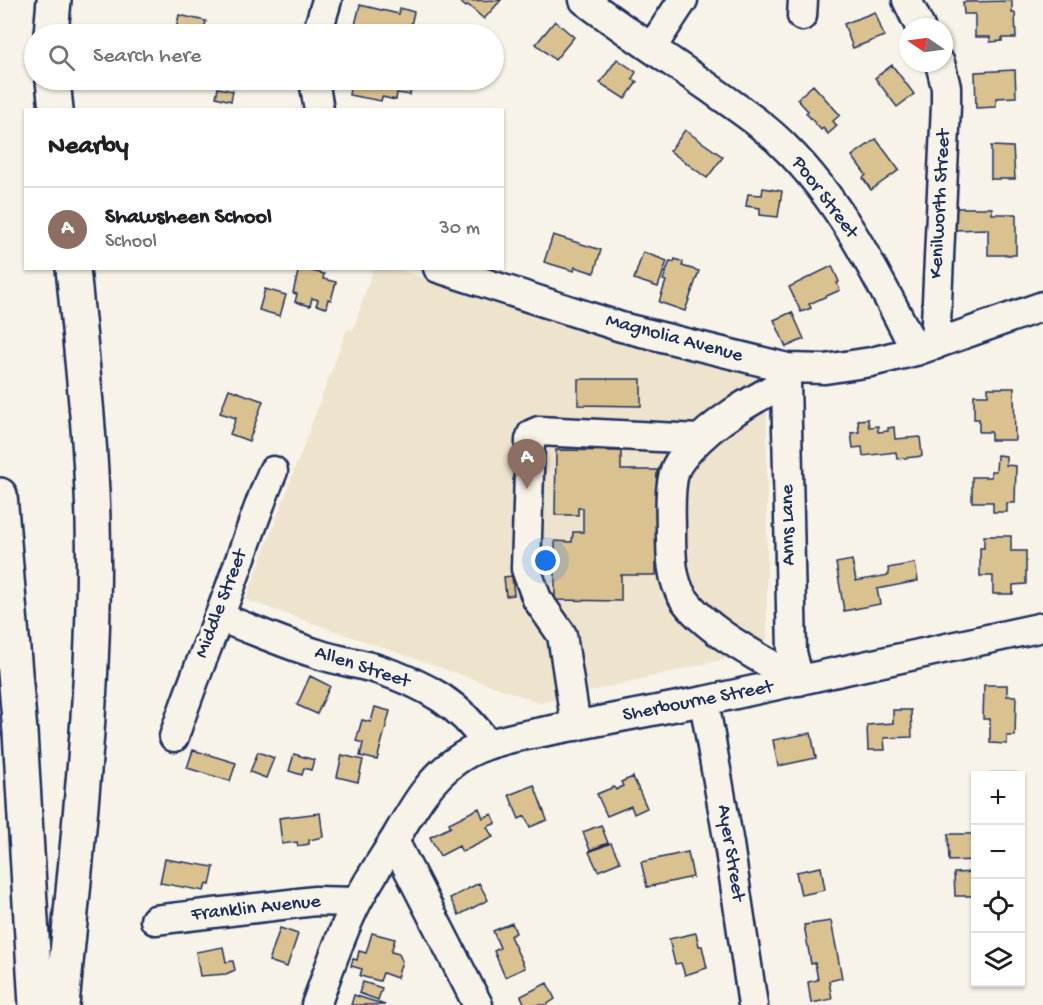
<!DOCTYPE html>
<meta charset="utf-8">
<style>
:root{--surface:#fff;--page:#f6f6f6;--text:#202124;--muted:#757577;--line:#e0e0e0;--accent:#ea580c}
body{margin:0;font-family:"Gochi Hand",sans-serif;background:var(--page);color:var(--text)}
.controls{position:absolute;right:18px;bottom:18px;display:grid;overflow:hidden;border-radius:0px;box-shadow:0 2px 4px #0004}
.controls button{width:54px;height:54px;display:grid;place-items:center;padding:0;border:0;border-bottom:2px solid var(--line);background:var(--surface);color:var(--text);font:30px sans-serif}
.compass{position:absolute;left:899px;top:18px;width:54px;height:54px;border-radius:50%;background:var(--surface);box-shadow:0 2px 4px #0004;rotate:283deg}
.you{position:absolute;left:546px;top:561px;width:21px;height:21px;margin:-15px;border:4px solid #fff;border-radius:50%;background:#1a73e8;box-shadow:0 0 0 9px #1a73e833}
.badge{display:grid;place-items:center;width:39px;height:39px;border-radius:50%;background:var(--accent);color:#fff;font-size:20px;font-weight:700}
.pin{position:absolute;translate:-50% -50px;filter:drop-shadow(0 2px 3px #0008)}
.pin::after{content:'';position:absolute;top:32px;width:21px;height:18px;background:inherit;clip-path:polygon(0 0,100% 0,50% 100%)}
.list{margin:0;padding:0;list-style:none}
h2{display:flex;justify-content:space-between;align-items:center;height:78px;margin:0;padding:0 24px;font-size:26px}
h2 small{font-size:20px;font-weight:400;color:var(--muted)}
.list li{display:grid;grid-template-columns:39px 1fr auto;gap:18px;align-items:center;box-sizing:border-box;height:84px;padding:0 24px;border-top:2px solid var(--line)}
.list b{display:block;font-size:22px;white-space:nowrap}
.list p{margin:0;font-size:20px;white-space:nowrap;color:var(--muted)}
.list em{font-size:20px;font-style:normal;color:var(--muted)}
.icon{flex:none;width:33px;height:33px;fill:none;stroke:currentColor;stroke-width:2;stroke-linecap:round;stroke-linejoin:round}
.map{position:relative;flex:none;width:1043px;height:1005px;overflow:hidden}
.search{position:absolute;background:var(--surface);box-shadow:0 2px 4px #0004;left:24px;top:24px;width:480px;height:66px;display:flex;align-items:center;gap:15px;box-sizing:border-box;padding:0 21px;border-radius:33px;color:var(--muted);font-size:22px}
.panel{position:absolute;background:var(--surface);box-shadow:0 2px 4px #0004;left:24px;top:108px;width:480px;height:162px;border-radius:0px}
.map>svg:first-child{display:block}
</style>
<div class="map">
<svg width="1043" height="1005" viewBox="0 0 1043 1005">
<rect width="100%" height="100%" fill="#f7f3e8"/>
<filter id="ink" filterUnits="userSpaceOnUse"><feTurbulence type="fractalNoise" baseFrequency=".0167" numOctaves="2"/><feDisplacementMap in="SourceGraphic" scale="12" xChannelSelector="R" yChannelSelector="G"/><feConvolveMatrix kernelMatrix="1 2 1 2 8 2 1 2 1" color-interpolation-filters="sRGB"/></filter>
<g filter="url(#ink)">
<path fill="#eee4ce" d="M373,269H395L753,377H767V649L541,703L246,600L347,329L353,330Z"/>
<path fill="#d9c190" stroke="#1b2f5e" stroke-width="1.5" d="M501,0L484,19L468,5L466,7L459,1Z
M1012,1V13H1015L1016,38H1002V41L990,42V37H975V14H964L963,2Z
M360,5L399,14L400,8L414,12L409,34H376L354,29Z
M875,12L884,36L853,48L844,24Z
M179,15L206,21L203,34H175Z
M555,21L574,37L555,60L536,44Z
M617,59L636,72L632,79L637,82L625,99L600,83Z
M892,65L914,94L897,107L875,78Z
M1015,70L1016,97L996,98V107L976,108L975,72Z
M351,80H400L399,82L412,84L410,95L397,93L396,100L382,97L381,101L349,95Z
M813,85L840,115L833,121L837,126L828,134L823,128L821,130L806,113L808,111L797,99Z
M218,88L233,91L231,101L216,97Z
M685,130L723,157L707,178L670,151Z
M876,139L899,170L871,190L863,178L866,175L852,156Z
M991,146L1013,147L1015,179H991Z
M763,188L782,191L778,217L760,215V208L746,206L748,194L762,195Z
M953,208H992V214H1016V255H988V229L953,230Z
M553,235L601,250L594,273L575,267L574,271L544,262Z
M643,252L667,261L658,287L634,279Z
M675,259L683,262L682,266L699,271L685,311L659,302L666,281L663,280L670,261L674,262Z
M832,266L839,282L837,283L840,290L809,304L811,308L801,312L789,287Z
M299,268L324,274L323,279L336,282L331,300L328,299L326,308L316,305L318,300L312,298L310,306L295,302L297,294L293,293Z
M265,289L286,295L280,316L259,310Z
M792,312L804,339L786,347L774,320Z
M578,379H641V406L578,405Z
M988,388H1014L1015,440H991V432H979V419H974V395H988Z
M229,389L263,401L249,441L230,434L236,418L220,413Z
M868,419L869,427L878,426V432L888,431V428L894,427L895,439L920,437L922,456L897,459L896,452L863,456L862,447L853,448L851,433L859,432L858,420Z
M556,450L621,451V470H657L656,575H621V601L555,600V541L572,542L573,532H583V508H578V515H555Z
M997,455L1006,456V465L1016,466L1015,503H1007V512H993V502H972V477H991V471H996Z
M984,536H1011V551H1026V584L1013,585V594H993V576H980V548H984Z
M852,560L856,581L889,575L888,568L915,563L918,581L877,589L880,604L844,611L836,563Z
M512,576L514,595L506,596L504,577Z
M310,676L330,686L317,714L297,705Z
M984,685H1007V696H1016L1015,736H1007V744L990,743V719H983Z
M375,707L390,711L377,760L360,756L363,743L356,741L362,720L371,722Z
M893,710H911L912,737L884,738L885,750H868L867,725L893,723Z
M811,733L816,758L778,766L773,740Z
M193,750L236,763L230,781L187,768Z
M258,752L274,758L266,778L250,772Z
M294,754L314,760L311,770L304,768L302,775L289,771Z
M342,755L363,760L358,782L337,777Z
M990,773H1017V776H990Z
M633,777L647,808L634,814L631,806L607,816L597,794L614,787L616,790L623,786L621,782Z
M534,785L547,820L530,827L525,816L519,819L509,795Z
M479,808L483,818L492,814L496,823L487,827L493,837L462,852L459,846L440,856L430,837L451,827L449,823Z
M320,813L323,837L309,840V844L298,846L297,842L282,844L279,818Z
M601,825L608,843L590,850L583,832Z
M948,834H976V860L949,861Z
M611,843L620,862L598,871L589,852Z
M688,852L693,877L647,887L641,862Z
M165,859L214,867L210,885L206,884L204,891L160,883Z
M821,867L825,890L801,895L796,872Z
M976,872V896H955L954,873Z
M479,883L488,900L459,915L450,898Z
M831,921L842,978L829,981L832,999L811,1003L808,982L818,980L815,963L811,964L804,925Z
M512,923L516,933L510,936L525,968L505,977L494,951L500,948L493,931Z
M280,928L298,934L287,967L269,961Z
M372,933L395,939L391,952L399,954L402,961L397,978L383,973L380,981L360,976L362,969L351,966L353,959L357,960L359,951L366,953Z
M696,933L699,946H702L707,968L685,975L681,963L675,964L669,939Z
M223,947L226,962L233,961L235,970L226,974L200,976L196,952Z
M363,982L382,988L378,1000L359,993Z
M547,983L555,999L546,1005H525L521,996Z
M354,995L385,1005H351Z"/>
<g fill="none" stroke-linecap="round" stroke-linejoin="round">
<defs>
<path id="minor" d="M584,0C625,31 668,59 711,89C737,108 764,125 786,148C844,205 879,280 916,351L1043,306
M907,0L920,27
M802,16L803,0
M317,34L327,0
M652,47L683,0
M314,80L319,110
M438,268L621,327L788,368L825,369L871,362L916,351
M935,345L946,105V87L940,63
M788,368L786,382L792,652L799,681
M786,382C750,401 716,420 689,450C683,457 676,464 674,473C669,492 671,513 671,532C671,554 671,581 684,599C708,633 763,659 799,681
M219,617C252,629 284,644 318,654C338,661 360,663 380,670C426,685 460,704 487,744
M704,701L729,844L753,1005
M576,726L562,635L537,599L526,569L530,440L532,434L539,431L699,439
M174,737C187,696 203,657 219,617C238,569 253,519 273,471
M394,841L478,1005
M155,920L315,901L357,902
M316,1005C329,970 340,935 357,902C368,881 382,860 395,839C412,810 428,780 457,760C475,747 495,742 516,737L704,701L1043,627"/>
<path id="highway" d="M51,34L54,0
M53,80L56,110
M0,495L20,732L36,1005
M62,1005C77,845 97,683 93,521C91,437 81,353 73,268"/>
</defs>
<use href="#minor" stroke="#1b2f5e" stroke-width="33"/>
<use href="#highway" stroke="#1b2f5e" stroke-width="38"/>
<use href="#minor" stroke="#f7f3e8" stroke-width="28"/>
<use href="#highway" stroke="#f7f3e8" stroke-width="33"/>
</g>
</g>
<g text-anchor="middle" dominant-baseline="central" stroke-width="6" stroke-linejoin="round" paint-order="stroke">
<g font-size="20" fill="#1b2f5e" stroke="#f7f3e8">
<text transform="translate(824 198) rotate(53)">Poor Street</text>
<text transform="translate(941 204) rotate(-87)">Kenilworth Street</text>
<text transform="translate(674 339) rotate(15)">Magnolia Avenue</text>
<text transform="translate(789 525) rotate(-91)">Anns Lane</text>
<text transform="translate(222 604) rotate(-69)">Middle Street</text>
<text transform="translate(362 668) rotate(18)">Allen Street</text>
<text transform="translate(698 702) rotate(-11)">Sherbourne Street</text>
<text transform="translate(730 853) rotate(81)">Ayer Street</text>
<text transform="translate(256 909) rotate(-6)">Franklin Avenue</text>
</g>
</g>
</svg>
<div class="controls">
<button>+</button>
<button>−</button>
<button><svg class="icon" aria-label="locate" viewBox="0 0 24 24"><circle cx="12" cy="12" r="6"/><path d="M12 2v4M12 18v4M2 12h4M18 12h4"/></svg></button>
<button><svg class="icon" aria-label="layers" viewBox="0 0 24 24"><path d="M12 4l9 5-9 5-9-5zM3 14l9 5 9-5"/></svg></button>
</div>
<svg class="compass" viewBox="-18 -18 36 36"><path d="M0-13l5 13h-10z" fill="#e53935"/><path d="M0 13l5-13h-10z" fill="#757577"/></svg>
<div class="you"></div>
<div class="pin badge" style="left:527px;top:489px;background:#8d6e63">A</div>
<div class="search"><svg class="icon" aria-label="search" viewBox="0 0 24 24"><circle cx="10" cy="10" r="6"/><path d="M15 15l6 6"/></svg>Search here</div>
<section class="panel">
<h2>Nearby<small></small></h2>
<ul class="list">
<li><span class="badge" style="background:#8d6e63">A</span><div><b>Shawsheen School</b><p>School</p></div><em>30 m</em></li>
</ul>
</section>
</div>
